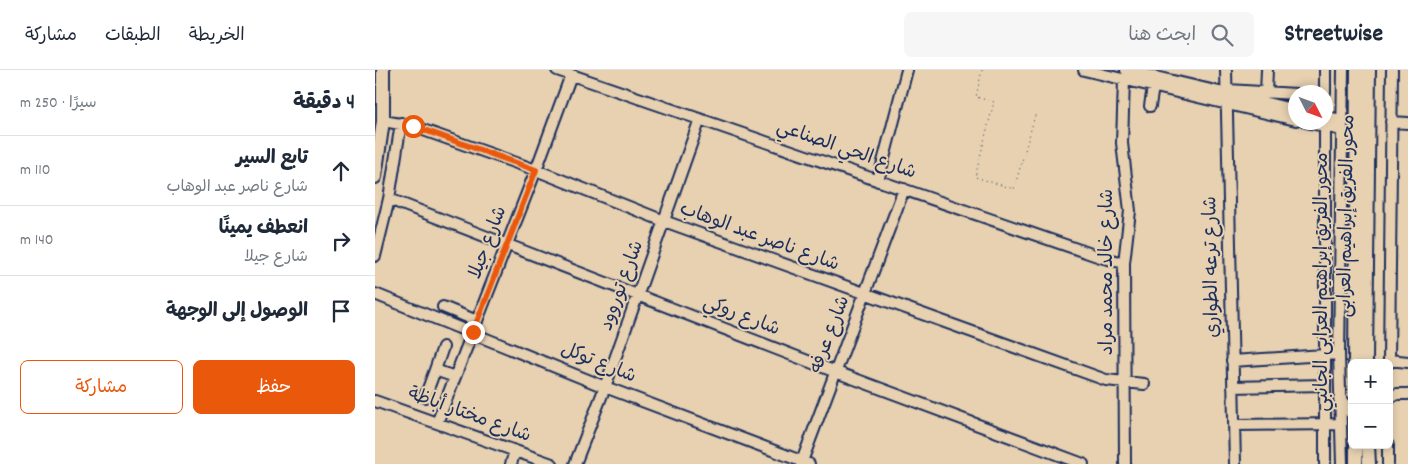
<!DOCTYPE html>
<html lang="ar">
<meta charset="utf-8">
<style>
:root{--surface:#fff;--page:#f6f6f7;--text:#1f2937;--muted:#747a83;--line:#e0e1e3;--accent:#ea580c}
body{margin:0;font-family:Dekko,"Playpen Sans Arabic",sans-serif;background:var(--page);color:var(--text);direction:rtl}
.controls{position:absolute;right:15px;bottom:15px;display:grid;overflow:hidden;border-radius:8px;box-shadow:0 2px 8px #0003}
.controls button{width:45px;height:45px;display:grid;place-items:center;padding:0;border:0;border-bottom:1px solid var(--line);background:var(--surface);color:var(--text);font:25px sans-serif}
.compass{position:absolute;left:913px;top:15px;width:45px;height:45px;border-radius:50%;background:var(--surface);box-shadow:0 2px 8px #0003;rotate:132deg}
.stop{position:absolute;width:15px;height:15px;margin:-11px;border:4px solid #ea580c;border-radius:50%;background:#fff}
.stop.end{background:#ea580c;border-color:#fff;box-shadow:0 1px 5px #0008}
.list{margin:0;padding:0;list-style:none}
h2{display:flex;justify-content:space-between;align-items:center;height:65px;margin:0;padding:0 20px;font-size:21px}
h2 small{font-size:16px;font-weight:400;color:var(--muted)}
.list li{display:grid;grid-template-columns:32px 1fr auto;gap:15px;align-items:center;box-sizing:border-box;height:70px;padding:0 20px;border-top:1px solid var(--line)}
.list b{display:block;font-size:19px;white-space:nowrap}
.list p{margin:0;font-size:16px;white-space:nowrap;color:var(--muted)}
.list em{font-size:16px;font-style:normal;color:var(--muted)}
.actions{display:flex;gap:10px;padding:15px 20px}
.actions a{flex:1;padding:11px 0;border:1px solid var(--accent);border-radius:8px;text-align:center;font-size:18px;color:var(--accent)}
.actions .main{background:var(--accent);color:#fff}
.icon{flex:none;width:28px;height:28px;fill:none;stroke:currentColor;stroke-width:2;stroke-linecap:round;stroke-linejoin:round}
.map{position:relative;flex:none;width:1033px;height:394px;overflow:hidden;direction:ltr}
header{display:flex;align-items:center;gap:30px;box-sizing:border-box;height:70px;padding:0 25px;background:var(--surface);border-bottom:1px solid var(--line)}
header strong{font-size:24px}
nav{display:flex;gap:28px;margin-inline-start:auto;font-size:18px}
.search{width:350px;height:45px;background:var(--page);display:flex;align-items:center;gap:12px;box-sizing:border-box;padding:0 18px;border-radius:8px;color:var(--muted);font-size:19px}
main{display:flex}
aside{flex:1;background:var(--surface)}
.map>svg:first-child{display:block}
</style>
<header>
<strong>Streetwise</strong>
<div class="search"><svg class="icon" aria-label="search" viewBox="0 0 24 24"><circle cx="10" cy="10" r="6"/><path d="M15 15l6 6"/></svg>ابحث هنا</div>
<nav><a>الخريطة</a><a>الطبقات</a><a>مشاركة</a></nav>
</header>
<main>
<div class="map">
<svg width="1033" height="394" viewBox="0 0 1033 394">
<rect width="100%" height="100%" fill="#e7d1b0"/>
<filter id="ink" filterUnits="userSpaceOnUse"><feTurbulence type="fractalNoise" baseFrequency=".02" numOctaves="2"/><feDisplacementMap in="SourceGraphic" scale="10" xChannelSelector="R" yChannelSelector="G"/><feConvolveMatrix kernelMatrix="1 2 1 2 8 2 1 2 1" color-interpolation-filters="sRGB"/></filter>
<g filter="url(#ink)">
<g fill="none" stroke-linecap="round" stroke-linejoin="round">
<defs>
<path id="minor" d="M182,0L725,187L749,193
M709,0L921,50
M751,0L921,40
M851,0L860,394
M749,10L747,73L755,141L749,193L750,394
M853,20L921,24
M950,22V0
M891,23L892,0
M775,36L778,17
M951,47L967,50
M8,51L37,56L161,100L289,151L731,310L769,314
M931,52L967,60
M950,52V394
M1016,52L1033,53
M503,111L532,0
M14,129L461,302L708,394
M0,186L14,129L26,53
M0,224L230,317L434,394
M68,237L102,251
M1014,290L1033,292
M857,291L964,284
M1014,293L1017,0
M60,300L68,277
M858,317L949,315
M50,327L60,300L80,307
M1014,328L1022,324H1033
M0,331L177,394
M62,353L161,100L196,5
M859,355L965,354
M136,394L140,381
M200,394L230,317L325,49
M426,394L529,119
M967,394L964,284L968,0
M1013,394V375"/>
<path id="major" d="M0,107L8,51V0
M980,293L982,0
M991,293L994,0
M965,329L977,343
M981,375V394
M993,375L994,394"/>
</defs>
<use href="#minor" stroke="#1b2f5e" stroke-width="14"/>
<use href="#major" stroke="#1b2f5e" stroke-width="16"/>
<path stroke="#1b2f5e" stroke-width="1" stroke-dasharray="1 4" stroke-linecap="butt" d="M607,0L601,27L619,32L600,107L639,119L661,42"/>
<use href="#minor" stroke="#e7d1b0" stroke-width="10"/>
<use href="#major" stroke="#e7d1b0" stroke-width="12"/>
</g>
</g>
<g fill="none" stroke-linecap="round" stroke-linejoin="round" filter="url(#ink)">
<path stroke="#ea580c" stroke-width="6" d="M38,56L161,100L98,262"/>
</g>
<g text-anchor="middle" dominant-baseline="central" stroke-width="4" stroke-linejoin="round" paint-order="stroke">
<g font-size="19" fill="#1b2f5e" stroke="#e7d1b0">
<text transform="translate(471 81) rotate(19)">شارع الحي الصناعي</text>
<text transform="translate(973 146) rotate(-89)">محور الفريق إبراهيم العرابى</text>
<text transform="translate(384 168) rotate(20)">شارع ناصر عبد الوهاب</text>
<text transform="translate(114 173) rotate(-69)">شارع جيلا</text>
<text transform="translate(838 197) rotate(-91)">شارع ترعه الطواري</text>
<text transform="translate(733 202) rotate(-90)">شارع خالد محمد مراد</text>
<text transform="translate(948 212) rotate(-90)">محور الفريق إبراهيم العرابى الجانبي</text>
<text transform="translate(248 216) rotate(-70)">شارع توروود</text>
<text transform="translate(366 247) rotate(21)">شارع روكي</text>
<text transform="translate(456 265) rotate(-69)">شارع عرفه</text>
<text transform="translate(223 294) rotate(22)">شارع توكل</text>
<text transform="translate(94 346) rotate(20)">شارع مختار أباظة</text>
</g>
</g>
</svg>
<div class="controls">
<button>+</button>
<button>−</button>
</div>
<svg class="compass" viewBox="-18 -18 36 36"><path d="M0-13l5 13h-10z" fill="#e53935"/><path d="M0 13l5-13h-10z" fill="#747a83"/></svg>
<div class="stop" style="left:38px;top:56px"></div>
<div class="stop end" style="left:98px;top:262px"></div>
</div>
<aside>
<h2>4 دقيقة<small>سيرًا · 250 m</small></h2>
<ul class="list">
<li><svg class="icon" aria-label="ahead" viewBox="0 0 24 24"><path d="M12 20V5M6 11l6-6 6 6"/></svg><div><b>تابع السير</b><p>شارع ناصر عبد الوهاب</p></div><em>110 m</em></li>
<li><svg class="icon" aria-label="right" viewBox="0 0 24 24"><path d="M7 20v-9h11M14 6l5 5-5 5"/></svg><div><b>انعطف يمينًا</b><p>شارع جيلا</p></div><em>140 m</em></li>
<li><svg class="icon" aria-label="arrive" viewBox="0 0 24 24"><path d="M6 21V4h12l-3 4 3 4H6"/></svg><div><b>الوصول إلى الوجهة</b></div></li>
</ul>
<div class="actions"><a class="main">حفظ</a><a>مشاركة</a></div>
</aside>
</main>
